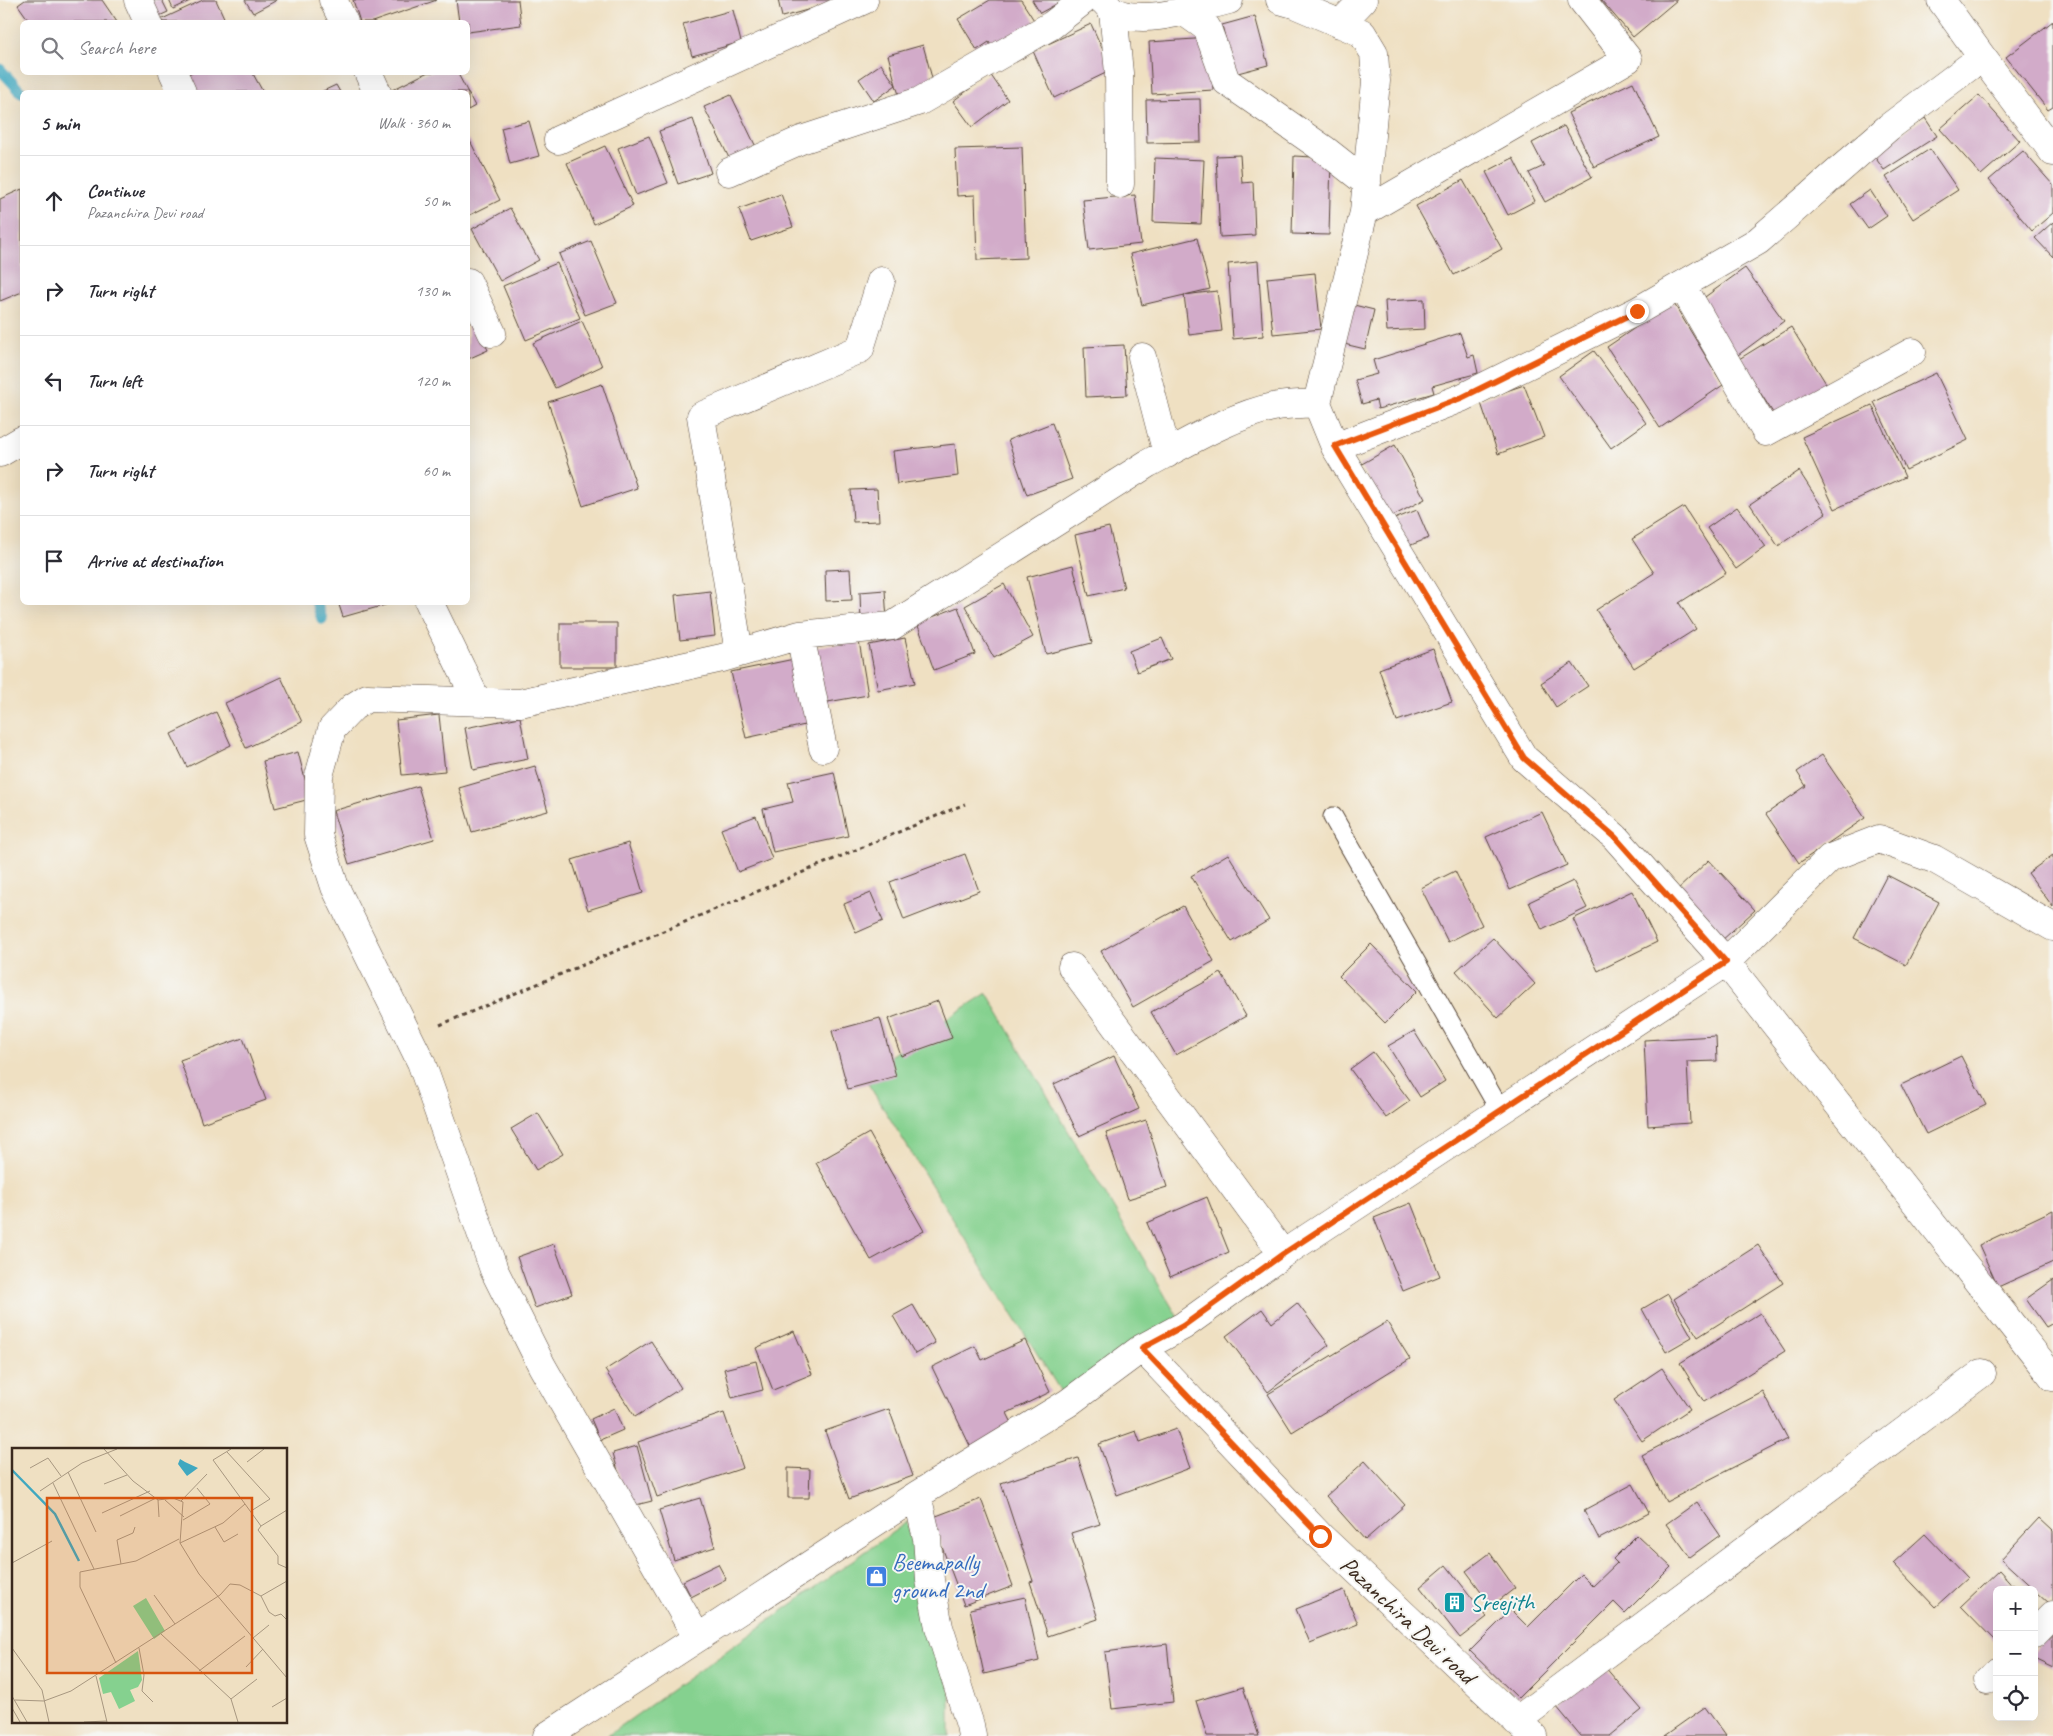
<!DOCTYPE html>
<meta charset="utf-8">
<style>
:root{--surface:#fff;--page:#f2f2f3;--text:#2b2b33;--muted:#7c7c81;--line:#e1e1e2}
body{margin:0;font-family:Caveat,sans-serif;background:var(--page);color:var(--text)}
.controls{position:absolute;right:15px;bottom:15px;display:grid;overflow:hidden;border-radius:8px;box-shadow:0 5px 20px #0002}
.controls button{width:45px;height:45px;display:grid;place-items:center;padding:0;border:0;border-bottom:1px solid var(--line);background:var(--surface);color:var(--text);font:25px sans-serif}
.stop{position:absolute;width:15px;height:15px;margin:-11px;border:4px solid #ea580c;border-radius:50%;background:#fff}
.stop.end{background:#ea580c;border-color:#fff;box-shadow:0 1px 5px #0008}
.list{margin:0;padding:0;list-style:none}
h2{display:flex;justify-content:space-between;align-items:center;height:65px;margin:0;padding:0 20px;font-size:21px}
h2 small{font-size:16px;font-weight:400;color:var(--muted)}
.list li{display:grid;grid-template-columns:32px 1fr auto;gap:15px;align-items:center;box-sizing:border-box;height:90px;padding:0 20px;border-top:1px solid var(--line)}
.list b{display:block;font-size:19px;white-space:nowrap}
.list p{margin:0;font-size:16px;white-space:nowrap;color:var(--muted)}
.list em{font-size:16px;font-style:normal;color:var(--muted)}
.icon{flex:none;width:28px;height:28px;fill:none;stroke:currentColor;stroke-width:2;stroke-linecap:round;stroke-linejoin:round}
.map{position:relative;flex:none;width:2053px;height:1736px;overflow:hidden}
.search{position:absolute;background:var(--surface);box-shadow:0 5px 20px #0002;left:20px;top:20px;width:450px;height:55px;display:flex;align-items:center;gap:12px;box-sizing:border-box;padding:0 18px;border-radius:8px;color:var(--muted);font-size:19px}
.panel{position:absolute;background:var(--surface);box-shadow:0 5px 20px #0002;left:20px;top:90px;width:450px;height:515px;border-radius:8px}
.map>svg:first-child{display:block}
</style>
<div class="map">
<svg width="2053" height="1736" viewBox="0 0 2053 1736">
<rect width="100%" height="100%" fill="#f6f6f2"/>
<filter id="ink" filterUnits="userSpaceOnUse"><feTurbulence type="fractalNoise" baseFrequency=".02" numOctaves="2"/><feDisplacementMap in="SourceGraphic" scale="10" xChannelSelector="R" yChannelSelector="G"/><feConvolveMatrix kernelMatrix="1 2 1 2 8 2 1 2 1" color-interpolation-filters="sRGB"/></filter>
<filter id="wash" filterUnits="userSpaceOnUse"><feTurbulence type="fractalNoise" baseFrequency=".0096" numOctaves="4" result="noise"/><feDisplacementMap in="SourceGraphic" scale="20" xChannelSelector="R" yChannelSelector="G"/><feGaussianBlur stdDeviation="1.12" result="paint"/><feColorMatrix in="noise" values="0 0 0 0 0 0 0 0 0 0 0 0 0 0 0 0 0 1.4 0 .05"/><feComposite in="paint" operator="in"/></filter>
<g filter="url(#wash)">
<rect width="100%" height="100%" fill="#efe0c2"/>
<path fill="#85d18f" stroke="#607e56" d="M987,993L1183,1326L1068,1403L862,1074Z
M907,1522L931,1629L950,1688V1736H607Z"/>
<g fill="none" stroke-linecap="round" stroke-linejoin="round">
<path stroke="#40a8c0" stroke-width="11" d="M0,69L22,93
M316,602L322,619"/>
</g>
<g id="blocks">
<path fill="#d2abc9" d="M25,0H102L117,22H30L18,5Z
M138,0H162L168,12L148,21Z
M169,0H192L173,9Z
M203,0H216L226,22H158V21Z
M245,0H277L253,13Z
M353,0H437L372,22H360Z
M456,0H518L521,25L468,32V22H459Z
M778,0H840V1L782,17Z
M990,0H1021L1039,28L996,54L989,42L977,50L958,19Z
M1032,0H1064L1040,13Z
M1601,0H1677L1633,37Z
M733,10L741,42L692,56L683,24Z
M1255,16L1268,65L1234,74L1222,25Z
M2053,21V107L2048,110L2006,57Z
M1091,24L1112,70L1054,98L1033,51Z
M1210,38L1213,90L1152,94L1149,42Z
M923,45L935,89L900,98L896,85L874,101L859,79L881,64L896,85L888,55Z
M192,72H252L263,92H195L185,76Z
M428,72H457L475,106L468,110V92H388Z
M990,74L1008,100L972,127L953,101Z
M1633,82L1659,137L1594,167L1568,113Z
M336,85L340,92H321Z
M731,95L756,147L730,160L704,107Z
M1979,95L2020,141L1981,175L1940,129Z
M1200,99L1201,142L1147,143L1146,100Z
M1925,118L1937,136L1884,170L1872,153Z
M693,119L711,173L678,184L659,131Z
M529,121L539,156L510,164L501,128Z
M1564,126L1592,177L1545,202L1529,173L1544,166L1532,143Z
M649,136L668,183L636,195L618,148Z
M468,137L500,200L468,216Z
M605,146L633,206L594,224L567,163Z
M1022,147L1026,258L977,260L975,195L957,196L955,149Z
M1930,149L1958,190L1913,219L1886,177Z
M2023,151L2053,185V213L2032,231L1989,180Z
M1240,155L1242,183L1253,182L1255,235L1220,237L1216,156Z
M1294,156L1331,158L1329,235L1292,234Z
M1155,158L1204,160L1201,224L1153,222Z
M1513,158L1535,201L1508,215L1486,172Z
M1463,180L1502,249L1454,275L1416,206Z
M22,189V292L0,301V199Z
M1870,190L1887,216L1868,229L1850,204Z
M781,194L793,227L751,241L739,209Z
M1135,195L1141,244L1089,250L1083,200Z
M510,208L539,260L500,281L472,229Z
M2053,222V257L2035,238Z
M1197,238L1210,289L1142,305L1130,254Z
M591,241L617,303L585,315L559,254Z
M1258,261L1263,336L1233,339L1228,264Z
M557,263L580,318L526,340L503,286Z
M1745,268L1784,321L1738,355L1698,302Z
M1315,273L1321,329L1273,334L1267,278Z
M1217,291L1222,331L1189,335L1184,295Z
M1424,299L1425,329L1387,331L1385,301Z
M1673,302L1723,385L1660,428L1607,347Z
M1354,305L1374,310L1365,349L1344,344Z
M468,308L488,350L468,359Z
M582,321L602,366L555,388L533,343Z
M1791,327L1827,385L1775,416L1739,359Z
M1460,333L1468,357L1474,355L1478,373L1432,386L1434,393L1378,409L1376,400L1362,404L1355,380L1377,374L1373,360Z
M1124,345L1127,395L1086,397L1084,347Z
M1594,351L1646,423L1611,448L1559,376Z
M1936,373L1968,440L1906,470L1874,402Z
M602,384L637,488L583,506L548,402Z
M1524,385L1544,437L1498,454L1480,400Z
M1872,405L1905,477L1835,509L1802,437Z
M1052,423L1072,479L1027,495L1008,440Z
M955,444L958,476L897,484L893,451Z
M1395,445L1425,499L1389,518L1360,465Z
M1799,471L1826,513L1778,546L1750,504Z
M877,489L879,521L853,522L851,490Z
M1684,507L1726,573L1679,603L1696,629L1634,668L1596,610L1654,573L1632,539Z
M1737,507L1766,547L1736,569L1707,528Z
M1417,510L1429,538L1398,550L1387,522Z
M1109,527L1124,588L1089,596L1075,535Z
M1073,565L1092,643L1046,654L1027,577Z
M850,569L852,600L826,601L825,570Z
M1004,584L1033,637L994,658L965,606Z
M885,590L887,621L861,623L860,592Z
M710,591L715,636L680,640L675,595Z
M338,602H392V603L343,617Z
M958,607L975,654L934,670L917,623Z
M560,623H617V667H560Z
M905,638L915,683L878,690L869,645Z
M1162,638L1171,659L1137,672L1129,651Z
M859,641L868,695L822,703L813,648Z
M1433,649L1452,702L1397,721L1379,669Z
M799,658L814,723L746,738L731,672Z
M1572,663L1588,686L1556,707L1541,683Z
M281,677L302,722L246,748L225,703Z
M216,712L231,745L187,767L171,734Z
M439,715L445,771L402,775L396,720Z
M520,717L528,759L473,770L465,728Z
M298,752L310,799L275,808L263,761Z
M1822,755L1865,818L1799,863L1766,814L1806,786L1797,772Z
M535,766L548,811L472,832L459,788Z
M834,772L848,836L773,852L763,809L793,802L788,782Z
M418,786L434,839L349,864L333,811Z
M1542,812L1567,865L1510,890L1486,837Z
M756,816L772,859L738,872L721,829Z
M628,843L643,893L588,910L572,860Z
M965,854L979,891L904,920L890,882Z
M1228,854L1269,920L1232,942L1191,876Z
M2053,855V907L2028,873Z
M1709,860L1755,910L1720,942L1674,893Z
M1455,871L1482,925L1448,942L1421,888Z
M1887,875L1939,902L1906,965L1854,938Z
M1573,881L1587,908L1542,930L1529,902Z
M1632,891L1657,942L1598,971L1573,919Z
M871,893L883,921L856,933L844,904Z
M1183,906L1214,961L1133,1007L1101,951Z
M1493,938L1535,984L1498,1018L1456,971Z
M1371,944L1417,991L1385,1023L1339,976Z
M1221,973L1246,1016L1176,1055L1151,1012Z
M938,1001L952,1038L901,1056L888,1019Z
M880,1018L896,1076L848,1089L832,1031Z
M1414,1031L1445,1081L1420,1097L1388,1046Z
M1716,1036L1717,1061L1687,1062L1690,1123L1648,1126L1644,1040Z
M243,1038L266,1100L202,1123L180,1060Z
M1373,1052L1410,1101L1386,1118L1350,1069Z
M1114,1056L1139,1109L1079,1136L1054,1084Z
M1961,1056L1986,1105L1926,1134L1901,1085Z
M538,1113L563,1154L536,1170L511,1129Z
M1146,1120L1167,1187L1128,1199L1106,1133Z
M869,1133L924,1231L871,1260L816,1163Z
M1207,1197L1229,1252L1170,1277L1147,1223Z
M1411,1203L1440,1276L1403,1291L1374,1218Z
M2053,1210V1262L1998,1287L1979,1245Z
M554,1244L572,1294L535,1308L517,1257Z
M1758,1245L1783,1283L1698,1337L1674,1299Z
M2053,1280V1323L2046,1327L2026,1299Z
M1668,1294L1692,1337L1666,1352L1642,1309Z
M1297,1303L1329,1345L1268,1392L1226,1336L1262,1309L1272,1323Z
M913,1305L935,1343L915,1354L893,1316Z
M1760,1313L1785,1351L1704,1402L1680,1363Z
M1387,1322L1410,1359L1292,1432L1268,1394Z
M794,1331L812,1374L773,1390L756,1348Z
M1025,1340L1050,1392L1007,1413L1016,1431L973,1452L932,1367L975,1346L982,1360Z
M651,1341L681,1388L635,1417L605,1370Z
M756,1361L763,1390L732,1398L724,1369Z
M1662,1368L1690,1409L1642,1441L1614,1400Z
M1763,1392L1788,1439L1666,1502L1642,1455Z
M614,1408L623,1430L600,1440L591,1419Z
M889,1409L913,1476L849,1499L825,1431Z
M724,1413L743,1468L657,1497L638,1442Z
M1176,1429L1190,1468L1117,1495L1099,1444L1136,1431L1140,1442Z
M637,1446L652,1501L628,1507L613,1453Z
M1078,1458L1100,1524L1071,1533L1098,1619L1048,1636L1030,1582L1033,1581L1001,1483Z
M1365,1461L1405,1505L1365,1540L1326,1496Z
M788,1468L810,1469L809,1498H788Z
M1633,1484L1649,1513L1599,1539L1584,1510Z
M700,1498L715,1547L674,1560L659,1510Z
M981,1499L1013,1586L964,1605L931,1518Z
M1697,1502L1720,1535L1690,1557L1666,1524Z
M2039,1518L2053,1531V1601L2050,1604L2001,1559Z
M1925,1534L1967,1578L1935,1607L1893,1563Z
M1637,1535L1671,1567L1625,1613L1614,1602L1518,1698L1470,1651L1511,1610L1528,1627L1581,1574L1593,1586L1617,1563L1613,1559Z
M1490,1553L1515,1588L1492,1606L1466,1571Z
M718,1564L726,1579L691,1597L683,1581Z
M1446,1565L1487,1617L1460,1638L1420,1587Z
M1999,1570L2017,1590H1997V1643L1961,1606Z
M1344,1590L1358,1624L1310,1643L1296,1609Z
M1025,1597L1039,1661L984,1674L970,1609Z
M2047,1628L2053,1631V1668L2034,1659V1653Z
M1167,1644L1173,1702L1112,1709L1105,1652Z
M1604,1666L1642,1710L1610,1736H1581L1556,1706Z
M1243,1687L1259,1736H1207L1196,1701Z
M1705,1707L1726,1736H1664Z"/>
</g>
</g>
<g filter="url(#ink)">
<use href="#blocks" fill-opacity="0" stroke="#564537" stroke-width="1"/>
<g fill="none" stroke-linecap="round" stroke-linejoin="round">
<defs>
<path id="service" d="M1333,817L1500,1110"/>
<path id="minor" d="M138,0L148,22
M333,0L344,22
M1103,0C1106,3 1110,9 1114,11C1142,27 1199,7 1229,0
M1280,0L1294,4L1362,33L1374,53L1376,81L1364,212L1317,403L1335,447L1524,758L1615,837L1726,962L2053,1377
M1941,0L1982,57
M1113,11L1119,73L1120,184
M1183,11L1207,28L1226,81L1325,150L1367,183
M1340,24L1363,0
M173,72L182,92
M368,72L377,92
M558,140L864,0
M729,172L801,140L920,101L1052,25L1084,0
M1364,212L1628,59L1582,0
M468,282L492,333
M1682,285L1766,432L1912,352
M1142,357L1167,454
M1335,447L1461,398L1637,311L1758,241L1889,127L1982,57L2053,152
M0,453L22,440
M429,602L477,701
M800,635L823,748
M739,653L701,416L860,349L881,281
M1072,967L1283,1254
M1142,1348L1320,1536L1533,1736
M917,1495L927,1538L930,1580L939,1627L970,1725L972,1736
M2034,1634L2053,1615
M697,1637L542,1366L494,1270L421,1062L335,887L318,835L319,776L332,729L353,707L367,698L520,703L722,658L800,635L892,626L1147,464C1188,442 1232,415 1278,406C1291,404 1304,404 1317,403
M1988,1680L1997,1672
M1516,1721L1982,1373
M547,1736L917,1495L1068,1403L1142,1348L1183,1326L1283,1254L1726,962L1830,858L1879,839L1934,859L2053,927"/>
</defs>
<use href="#service" stroke="#564537" stroke-width="21"/>
<use href="#minor" stroke="#564537" stroke-width="29"/>
<path stroke="#564537" stroke-width="3" stroke-dasharray="4 4" stroke-linecap="butt" d="M440,1025L965,804"/>
<use href="#service" stroke="#fff" stroke-width="19"/>
<use href="#minor" stroke="#fff" stroke-width="28"/>
</g>
</g>
<g fill="none" stroke-linecap="round" stroke-linejoin="round" filter="url(#ink)">
<path stroke="#ea580c" stroke-width="6" d="M1320,1536L1142,1348L1183,1326L1283,1254L1726,962L1615,837L1524,758L1335,446L1461,398L1637,311"/>
</g>
<defs>
<symbol id="shop-square" viewBox="-11 -11 22 22"><rect x="-9" y="-9" width="18" height="18" rx="4" fill="#3f7fe0" stroke="#f6f6f2"/><path d="M-5-2.5h2.3a2.7 3.5 0 0 1 5.4 0H5L5.5 6h-11ZM-1.5-2.5h3a1.5 2.3 0 0 0-3 0Z" fill="#fff"/></symbol>
<symbol id="building-square" viewBox="-11 -11 22 22"><rect x="-9" y="-9" width="18" height="18" rx="4" fill="#0f9aa8" stroke="#f6f6f2"/><path d="M-4-6H4V6H1V3H-1V6H-4ZM-2.5-4.3h1.7v1.8h-1.7ZM.8-4.3h1.7v1.8H.8ZM-2.5-1h1.7V.8h-1.7ZM.8-1h1.7V.8H.8Z" fill="#fff"/></symbol>
</defs>
<g fill-rule="evenodd">
<use href="#shop-square" x="864" y="1564" width="25" height="25"/>
<use href="#building-square" x="1442" y="1590" width="25" height="25"/>
</g>
<g text-anchor="middle" dominant-baseline="central" stroke-width="4" stroke-linejoin="round" paint-order="stroke">
<g font-size="24" fill="#366cbe" stroke="#f6f6f2" text-anchor="start">
<text x="892" y="1562">Beemapally<tspan x="892" dy="28">ground 2nd</tspan></text>
</g>
<g font-size="24" fill="#0d838f" stroke="#f6f6f2" text-anchor="start">
<text x="1470" y="1602">Sreejith</text>
</g>
<g font-size="24" fill="#3b2a1e" stroke="#f6f6f2">
<text transform="translate(1408 1620) rotate(43)">Pazanchira Devi road</text>
</g>
</g>
<g transform="translate(12 1448)">
<rect width="275" height="275" fill="#efe0c2"/>
<path d="M134,150L153,183L142,191L121,158ZM126,203L130,232L126,239L118,242L123,253L107,261L99,244L91,246L87,230Z" fill="#85d18f"/>
<path d="M168,11L173,14L186,20L175,28L166,16Z" fill="#40a8c0"/>
<path fill="none" stroke="#40a8c0" stroke-width="2.5" d="M0,22L43,66L67,113"/>
<path fill="none" stroke="#a79780" stroke-width="1" d="M92,1L121,33L146,52L161,50L171,54L168,95L187,126L275,230M219,1L201,12L233,56M215,4L258,51L239,63M235,14L252,1M18,20L36,10L49,28M56,24L84,84M41,35L82,121M92,36L115,27M28,43L70,15L105,1M146,52L147,69M153,52L172,69M169,53L195,26M90,65L138,43M108,68L144,50M171,72L198,56L185,40M249,78L246,82L266,108V116L275,120M203,79L212,94L226,86M168,95L211,75L233,56L249,78L275,62M0,115L40,93M109,116L105,92L121,85L123,79M142,147L163,176M249,148L257,164L263,168L269,166L275,172M149,186L219,251L226,274M241,190L257,177M0,200L30,242L37,274M127,200L132,227L130,243L141,254M104,215L68,139V124L124,113L167,91M234,219L251,201M187,223L233,188M84,228L95,274M0,248L15,274M219,251L245,231M3,252L32,253L59,243L208,147L218,136L228,137L249,148L275,133M260,259L275,250M0,260L8,274M72,274L95,273"/>
<path fill="#d7540e" fill-opacity="0.15" stroke="#d7540e" stroke-width="2.5" d="M35,50H240V225H35Z"/>
<rect width="275" height="275" fill="none" stroke="#3b2a1e" stroke-width="2.5"/>
</g>
</svg>
<div class="controls">
<button>+</button>
<button>−</button>
<button><svg class="icon" aria-label="locate" viewBox="0 0 24 24"><circle cx="12" cy="12" r="6"/><path d="M12 2v4M12 18v4M2 12h4M18 12h4"/></svg></button>
</div>
<div class="stop" style="left:1320px;top:1536px"></div>
<div class="stop end" style="left:1637px;top:311px"></div>
<div class="search"><svg class="icon" aria-label="search" viewBox="0 0 24 24"><circle cx="10" cy="10" r="6"/><path d="M15 15l6 6"/></svg>Search here</div>
<section class="panel">
<h2>5 min<small>Walk · 360 m</small></h2>
<ul class="list">
<li><svg class="icon" aria-label="ahead" viewBox="0 0 24 24"><path d="M12 20V5M6 11l6-6 6 6"/></svg><div><b>Continue</b><p>Pazanchira Devi road</p></div><em>50 m</em></li>
<li><svg class="icon" aria-label="right" viewBox="0 0 24 24"><path d="M7 20v-9h11M14 6l5 5-5 5"/></svg><div><b>Turn right</b></div><em>130 m</em></li>
<li><svg class="icon" aria-label="left" viewBox="0 0 24 24"><path d="M17 20v-9H6M10 6l-5 5 5 5"/></svg><div><b>Turn left</b></div><em>120 m</em></li>
<li><svg class="icon" aria-label="right" viewBox="0 0 24 24"><path d="M7 20v-9h11M14 6l5 5-5 5"/></svg><div><b>Turn right</b></div><em>60 m</em></li>
<li><svg class="icon" aria-label="arrive" viewBox="0 0 24 24"><path d="M6 21V4h12l-3 4 3 4H6"/></svg><div><b>Arrive at destination</b></div></li>
</ul>
</section>
</div>
